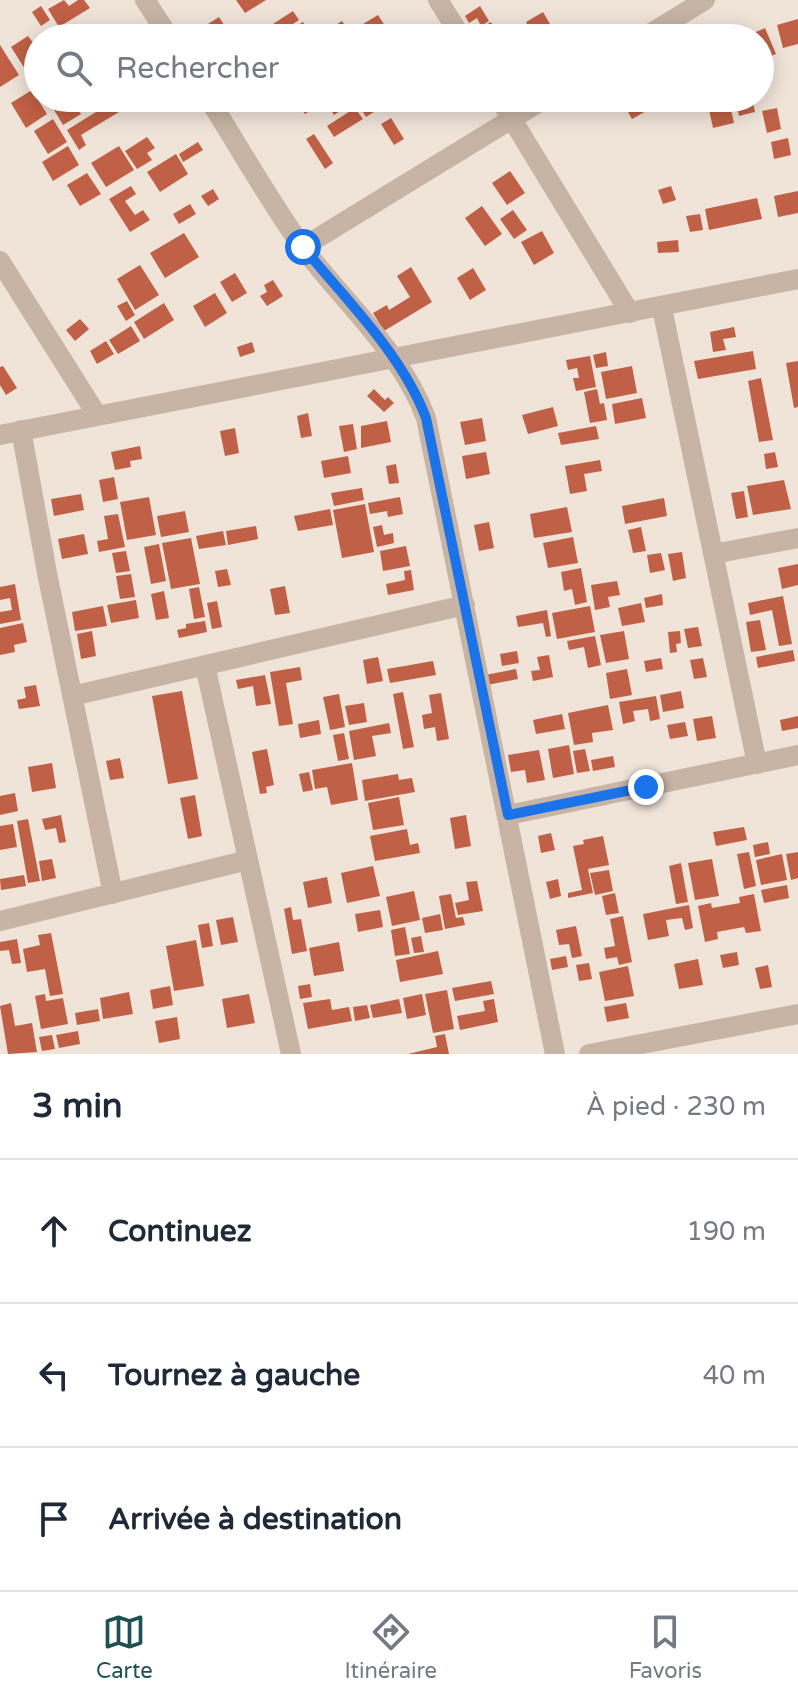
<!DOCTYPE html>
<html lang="fr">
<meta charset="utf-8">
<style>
:root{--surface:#fff;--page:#f2f2f3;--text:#1f2937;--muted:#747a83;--line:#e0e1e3;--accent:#1e5052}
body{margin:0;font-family:"Varela Round",sans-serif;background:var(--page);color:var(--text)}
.stop{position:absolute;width:24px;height:24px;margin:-18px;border:6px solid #1a73e8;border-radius:50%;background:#fff}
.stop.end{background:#1a73e8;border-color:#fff;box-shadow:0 2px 8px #0008}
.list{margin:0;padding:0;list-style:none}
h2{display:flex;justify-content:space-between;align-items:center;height:104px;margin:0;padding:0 32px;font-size:34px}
h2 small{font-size:26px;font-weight:400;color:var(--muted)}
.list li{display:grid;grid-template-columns:52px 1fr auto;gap:24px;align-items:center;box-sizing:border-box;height:144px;padding:0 32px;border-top:2px solid var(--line)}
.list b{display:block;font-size:30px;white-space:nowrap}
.list em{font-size:26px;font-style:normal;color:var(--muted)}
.icon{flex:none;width:44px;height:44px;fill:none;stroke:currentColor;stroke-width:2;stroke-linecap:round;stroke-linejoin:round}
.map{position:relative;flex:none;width:798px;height:1054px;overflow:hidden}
.search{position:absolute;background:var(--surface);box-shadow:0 4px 20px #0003;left:24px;right:24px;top:24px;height:88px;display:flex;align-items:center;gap:20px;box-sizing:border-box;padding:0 28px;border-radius:44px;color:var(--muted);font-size:30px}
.sheet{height:536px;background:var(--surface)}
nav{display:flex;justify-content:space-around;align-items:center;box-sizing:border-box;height:112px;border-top:2px solid var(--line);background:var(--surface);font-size:22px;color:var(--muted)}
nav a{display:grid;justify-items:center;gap:4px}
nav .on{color:var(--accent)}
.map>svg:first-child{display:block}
</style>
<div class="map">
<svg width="798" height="1054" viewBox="0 0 798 1054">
<rect width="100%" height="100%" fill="#f0e4d9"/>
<path fill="#c06046" d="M64,0L69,6L78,0H84L90,8L59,27L48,9Z
M236,0H266L245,13Z
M41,6L50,20L41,26L32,12Z
M480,6L489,21L481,26L477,18L469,23L465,16Z
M293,11L299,20L279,33L273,24Z
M543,12L557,36L552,38H535L526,22Z
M378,15L393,38H372L363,24Z
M219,17L226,28L211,38H202L197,31Z
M798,19V44L783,48L777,25Z
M342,21L348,30L335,38H315Z
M303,22L313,38H296L290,30Z
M491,22L498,34L486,38L480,28Z
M765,28L776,54L760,60V38H742Z
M28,36L38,49V80L34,83L11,47Z
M0,45L19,75L0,87Z
M32,90L47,114L26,128L11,103Z
M47,98H71L81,114L63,125Z
M309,98H360L334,115L325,101L305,114L299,105Z
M374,98H377L383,106L366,117L360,107Z
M620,98H669L632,119Z
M735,98H752L755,112L739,116Z
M729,101L734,123L713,128L708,105Z
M112,102L119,112L81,135L86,145L79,150L67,130Z
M355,108L363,119L334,137L327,126Z
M777,108L781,129L767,133L762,111Z
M391,118L404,139L394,145L381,124Z
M53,119L67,142L48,154L34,131Z
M314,134L333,163L325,169L306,139Z
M147,137L155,148L147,153L152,160L137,169L125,151Z
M788,138L791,155L774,159L771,142Z
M198,142L203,150L183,162L179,154Z
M68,146L79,165L53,181L42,162Z
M119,146L134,170L106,187L91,163Z
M176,154L188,174L160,192L147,172Z
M510,171L525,193L507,205L492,183Z
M87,173L101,194L80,206L67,185Z
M131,186L136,194L125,201L135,215L143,210L150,220L130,232L109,199Z
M671,186L676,200L663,204L658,190Z
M213,189L219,199L208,206L201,196Z
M798,191V213L778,217L774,196Z
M757,198L762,219L709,230L705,209Z
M190,204L196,214L179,224L173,214Z
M482,206L502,234L485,246L465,218Z
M513,210L527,230L514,239L500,219Z
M700,214L703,230L690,232L686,216Z
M542,231L554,253L534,265L521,242Z
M184,233L199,257L165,278L150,253Z
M678,240L679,252L658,253L657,242Z
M140,265L159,295L135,310L117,279Z
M411,267L432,302L384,331L373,313L387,305L389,310L410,297L397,276Z
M473,268L486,290L470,300L457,278Z
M235,273L247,293L232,302L220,282Z
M273,280L283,296L267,306L260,296L267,292L264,285Z
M215,293L227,313L205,327L193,306Z
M127,301L135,315L126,321L117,306Z
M164,303L174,320L144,339L134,322Z
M80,319L89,329L75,341L66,330Z
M131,326L140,341L118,354L109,340Z
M734,327L736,337L723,339L726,350L713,352L710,332Z
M106,341L114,354L97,364L90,351Z
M252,342L255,352L240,357L237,347Z
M753,351L756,369L698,379L694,361Z
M606,352L608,366L596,368L593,355Z
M590,356L596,387L576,391L573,378H579L577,368L568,370L566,360Z
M798,361V407L794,408L786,363Z
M3,366L17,388L6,395L0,385V367Z
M632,366L637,393L606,399L601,372Z
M761,378L773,440L759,442L748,381Z
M374,389L385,400L388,397L394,403L384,412L367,396Z
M597,389L600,404L604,403L607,420L590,423L584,392Z
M642,398L646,418L615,424L612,404Z
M553,407L558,426L528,434L522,415Z
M308,413L312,436L301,438L297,416Z
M482,418L486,441L465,445L460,422Z
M387,421L391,442L361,448V426Z
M353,424L357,449L344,452L339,426Z
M596,426L599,439L561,445L558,433Z
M235,428L239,453L225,456L220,431Z
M140,446L142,459L130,461L131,467L115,470L111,452Z
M486,452L490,474L466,479L462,456Z
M775,452L778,467L766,469L764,454Z
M348,456L351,473L324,478L321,461Z
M600,460L602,471L584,474L587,491L570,494L565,466Z
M396,464L399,483L389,484L386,466Z
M114,477L118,499L103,502L99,480Z
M784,480L791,509L753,515L747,486Z
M362,488L364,500L334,506L331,493Z
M744,491L748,517L736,519L731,493Z
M81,494L84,510L54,516L51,499Z
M149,497L156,535L127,540L120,502Z
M400,497L403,514L388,517L387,511L370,514L368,503Z
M664,498L667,516L625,524L622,506Z
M365,504L374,552L342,558L333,510Z
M567,507L572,532L534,538L530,514Z
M330,509L333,525L298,531L294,516Z
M185,511L189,532L161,537L157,516Z
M118,514L125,547L99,552L97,541L108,539L104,516Z
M489,522L494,548L479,551L474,525Z
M382,525L384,535L393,533L394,543L377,547L373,527Z
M256,526L258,539L228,545L226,531Z
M641,527L646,551L633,553L628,530Z
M223,531L226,545L199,549L196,536Z
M84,534L88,554L62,559L58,539Z
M573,537L578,563L548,568L543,543Z
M191,538L200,584L171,589L162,543Z
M159,544L166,581L151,584L144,547Z
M406,546L410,566L383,571L380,551Z
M126,551L130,571L116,573L112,553Z
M682,552L686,578L673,581L668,554Z
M661,553L665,570L650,573L647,555Z
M798,564V585L782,589L778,568Z
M581,568L587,602L575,605L572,589L564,591L561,572Z
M227,569L231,585L218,587L215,571Z
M411,570L414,590L388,595L386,584L405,580L404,571Z
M131,574L135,597L120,599L116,576Z
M617,581L620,595L608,597L610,607L595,610L591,585Z
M15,584L21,620L0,624V612L12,610L10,598L0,600V587Z
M285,586L290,613L275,615L270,589Z
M199,587L205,617L194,619L189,589Z
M164,591L169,618L156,620L151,594Z
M662,594L663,605L646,608L644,598Z
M783,596L792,644L779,646L772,610L750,615L748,603Z
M136,600L139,618L111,623L107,605Z
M217,601L222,627L212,629L207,603Z
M641,603L645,622L622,626L618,608Z
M103,606L107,626L75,631L72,612Z
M590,606L595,632L557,639L552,613Z
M547,610L551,636L546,637L543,623L518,627L516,616Z
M760,620L766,650L751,652L746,622Z
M205,621L207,632L179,638L177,630L186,628V624Z
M23,623L27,642L14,645L15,652L0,655V628Z
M698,627L702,646L688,648L684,629Z
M92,631L96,656L81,659L77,634Z
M624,631L629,659L606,663L600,635Z
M680,631L681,643L676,644L677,652L670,653L668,632Z
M595,636L601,665L588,668L584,647L569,650L567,641Z
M793,650L795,661L758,668L756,657Z
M517,651L519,663L502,666L500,654Z
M549,655L553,677L533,681L531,671L540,670L537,657Z
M378,657L383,681L367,684L363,660Z
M661,658L663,669L646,672L644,661Z
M703,658L707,677L694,679L690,660Z
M433,661L436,675L390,683L387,669Z
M300,667L302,680L286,683L293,724L279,726L270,672Z
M516,669L518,679L487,685L485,675Z
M627,669L632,695L610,699L606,673Z
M265,675L271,704L256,706L253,686L238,689L236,680Z
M36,685L40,706L19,709L17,700L26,698L24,687Z
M182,691L198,779L168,784L152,696Z
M681,691L684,708L663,712L660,695Z
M403,692L414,747L403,749L393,694Z
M441,693L449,739L437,741L435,727L424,729L422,715L432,713L429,695Z
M339,694L345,727L330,730L323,697Z
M656,696L660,719L650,721L648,709L633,711L635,721L623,724L619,702Z
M364,703L367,722L349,725L345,706Z
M608,705L613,730L592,733L593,742L574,745L568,713Z
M562,714L565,729L536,734L533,720Z
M712,716L716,738L697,741L693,719Z
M798,716V728L782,731L780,720Z
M319,720L321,734L300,738L298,724Z
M685,722L688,736L670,739L667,725Z
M389,723L391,733L372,736L376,756L354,760L349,731Z
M344,733L349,759L338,761L333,735Z
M569,745L574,774L553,778L548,749Z
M267,749L274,785L266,787L267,793L260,794L252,752Z
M585,749L590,771L577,773L573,751Z
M539,750L545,780L527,783L525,770L511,772L508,755Z
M613,756L615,767L593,771L591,760Z
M120,758L124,778L110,780L106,761Z
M52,763L56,788L32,792L28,767Z
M352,763L358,800L331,805L327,787L315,789L312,770Z
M309,772L313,790L303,792L299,774Z
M398,774L399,780L412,778L415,792L365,801L362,780Z
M15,793L18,811L0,815V796Z
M195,795L202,836L188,839L180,798Z
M399,797L404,825L373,830L368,803Z
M61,815L66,842L59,843L56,828L45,830L42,819Z
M466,815L471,846L455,849L450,818Z
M28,819L40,881L28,883L17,821Z
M13,824L17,847L0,850V826Z
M744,827L747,840L716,846L713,832Z
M407,829L410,845L418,843L420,853L375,861L370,836Z
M551,833L555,850L541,853L538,836Z
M603,836L609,865L588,869L593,893L568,898V893L582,890L573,846L584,844L583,840Z
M768,842L770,854L755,857L753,845Z
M749,852L756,886L744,889L737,854Z
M798,852V878L791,880L786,854Z
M782,854L787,880L761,885L756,860Z
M52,859L56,878L42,881L39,861Z
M712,859L719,896L695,900L688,863Z
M681,863L688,902L676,904L669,866Z
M373,866L380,896L347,903L341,873Z
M609,870L613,891L595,895L590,873Z
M24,875L26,886L1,890L0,879Z
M327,877L332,903L308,908L303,882Z
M558,879L561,896L550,899L546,882Z
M477,881L483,911L458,915L455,903L469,900L466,882Z
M787,885L789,898L764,903L761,890Z
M414,891L420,920L392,926L386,897Z
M615,893L619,913L606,915L602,896Z
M451,894L456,918L463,917L465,925L445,929L439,896Z
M754,894L761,931L746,933L744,927L717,932L718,939L705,942L698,906L711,903L712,908L740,903L739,897Z
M689,905L693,928L685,930L682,918L666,920L669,936L648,940L643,914Z
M291,907L293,920L301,919L307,951L292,954L284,909Z
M380,910L383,927L358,932L355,914Z
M440,914L443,930L425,933L422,918Z
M623,916L632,962L619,965L617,957L606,959L604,948L615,946L610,919Z
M233,917L238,942L221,945L216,920Z
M209,923L213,946L202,948L198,925Z
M576,926L582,956L572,958L569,944L559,945L556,930Z
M405,927L410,954L395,956L391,930Z
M51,933L63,994L50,996L45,969L27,972L23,949L40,945L38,935Z
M421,936L424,952L414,953L411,938Z
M17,939L21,963L12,964L9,950L0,951V942Z
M196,940L204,986L174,991L166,946Z
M339,942L344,971L314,976L309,948Z
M438,951L443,974L400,982L396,960Z
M737,952L739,965L723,968L720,955Z
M566,956L568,967L552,970L550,959Z
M698,959L703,985L679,989L674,964Z
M589,963L592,979L579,981L576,965Z
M768,965L772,987L760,989L755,968Z
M628,966L634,996L605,1001L599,972Z
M491,981L494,994L455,1001L452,988Z
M310,984L312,997L300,999L298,986Z
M170,986L173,1005L153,1009L150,990Z
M447,990L454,1029L433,1033L425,994Z
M129,992L133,1014L103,1019L100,998Z
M45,994L46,1001L63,998L68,1024L41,1029L35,996Z
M249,994L255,1023L227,1028L222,999Z
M422,994L426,1015L407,1019L403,998Z
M330,999L332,1010L349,1007L352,1021L308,1029L303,1003Z
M399,999L402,1013L373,1018L370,1005Z
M494,999L498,1022L460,1030L457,1016L485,1011L483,1001Z
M11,1003L15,1026L32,1023L37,1052L8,1054L0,1006Z
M626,1003L629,1018L607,1022L604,1007Z
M367,1005L370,1018L355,1021L353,1007Z
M98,1009L100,1021L77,1025L75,1013Z
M177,1017L180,1039L159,1043L155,1021Z
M78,1031L80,1044L59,1048L56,1035Z
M445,1034L449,1054H408L437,1047L435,1036Z
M52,1035L55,1049L42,1051L39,1037Z"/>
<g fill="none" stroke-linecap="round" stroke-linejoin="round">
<path stroke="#c7b4a5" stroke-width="20" d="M145,0L170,38
M438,0L462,38
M643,38L705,0
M208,98C240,148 269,201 304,249C345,303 402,353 426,418L555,1054
M499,98L630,313
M303,247L546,98
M0,261L97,415
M662,308L757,764
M21,430L47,573L113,894
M0,435L798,279
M713,554L798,538
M205,665L291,1054
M72,696L465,605
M508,815L798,755
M0,921L248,860
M589,1054L798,1014"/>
</g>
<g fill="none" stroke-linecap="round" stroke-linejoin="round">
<path stroke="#1a73e8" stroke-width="10" d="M303,247C346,300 402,354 426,418L508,815L646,787"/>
</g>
</svg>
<div class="stop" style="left:303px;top:247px"></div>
<div class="stop end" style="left:646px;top:787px"></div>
<div class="search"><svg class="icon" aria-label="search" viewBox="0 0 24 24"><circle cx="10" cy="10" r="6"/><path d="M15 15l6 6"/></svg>Rechercher</div>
</div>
<section class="sheet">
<h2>3 min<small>À pied · 230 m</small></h2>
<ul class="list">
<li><svg class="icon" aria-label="ahead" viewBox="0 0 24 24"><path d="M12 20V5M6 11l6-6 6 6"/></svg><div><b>Continuez</b></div><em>190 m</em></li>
<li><svg class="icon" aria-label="left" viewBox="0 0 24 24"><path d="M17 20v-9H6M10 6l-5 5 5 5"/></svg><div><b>Tournez à gauche</b></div><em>40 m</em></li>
<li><svg class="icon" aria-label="arrive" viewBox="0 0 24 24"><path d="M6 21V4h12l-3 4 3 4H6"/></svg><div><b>Arrivée à destination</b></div></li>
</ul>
</section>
<nav>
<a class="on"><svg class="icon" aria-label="map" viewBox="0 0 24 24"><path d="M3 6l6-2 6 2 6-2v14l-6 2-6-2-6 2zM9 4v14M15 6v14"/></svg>Carte</a>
<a><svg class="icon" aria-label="directions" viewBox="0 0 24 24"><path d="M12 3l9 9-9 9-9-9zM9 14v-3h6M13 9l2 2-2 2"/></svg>Itinéraire</a>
<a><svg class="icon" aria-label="saved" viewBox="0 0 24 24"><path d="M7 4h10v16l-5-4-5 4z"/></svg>Favoris</a>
</nav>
